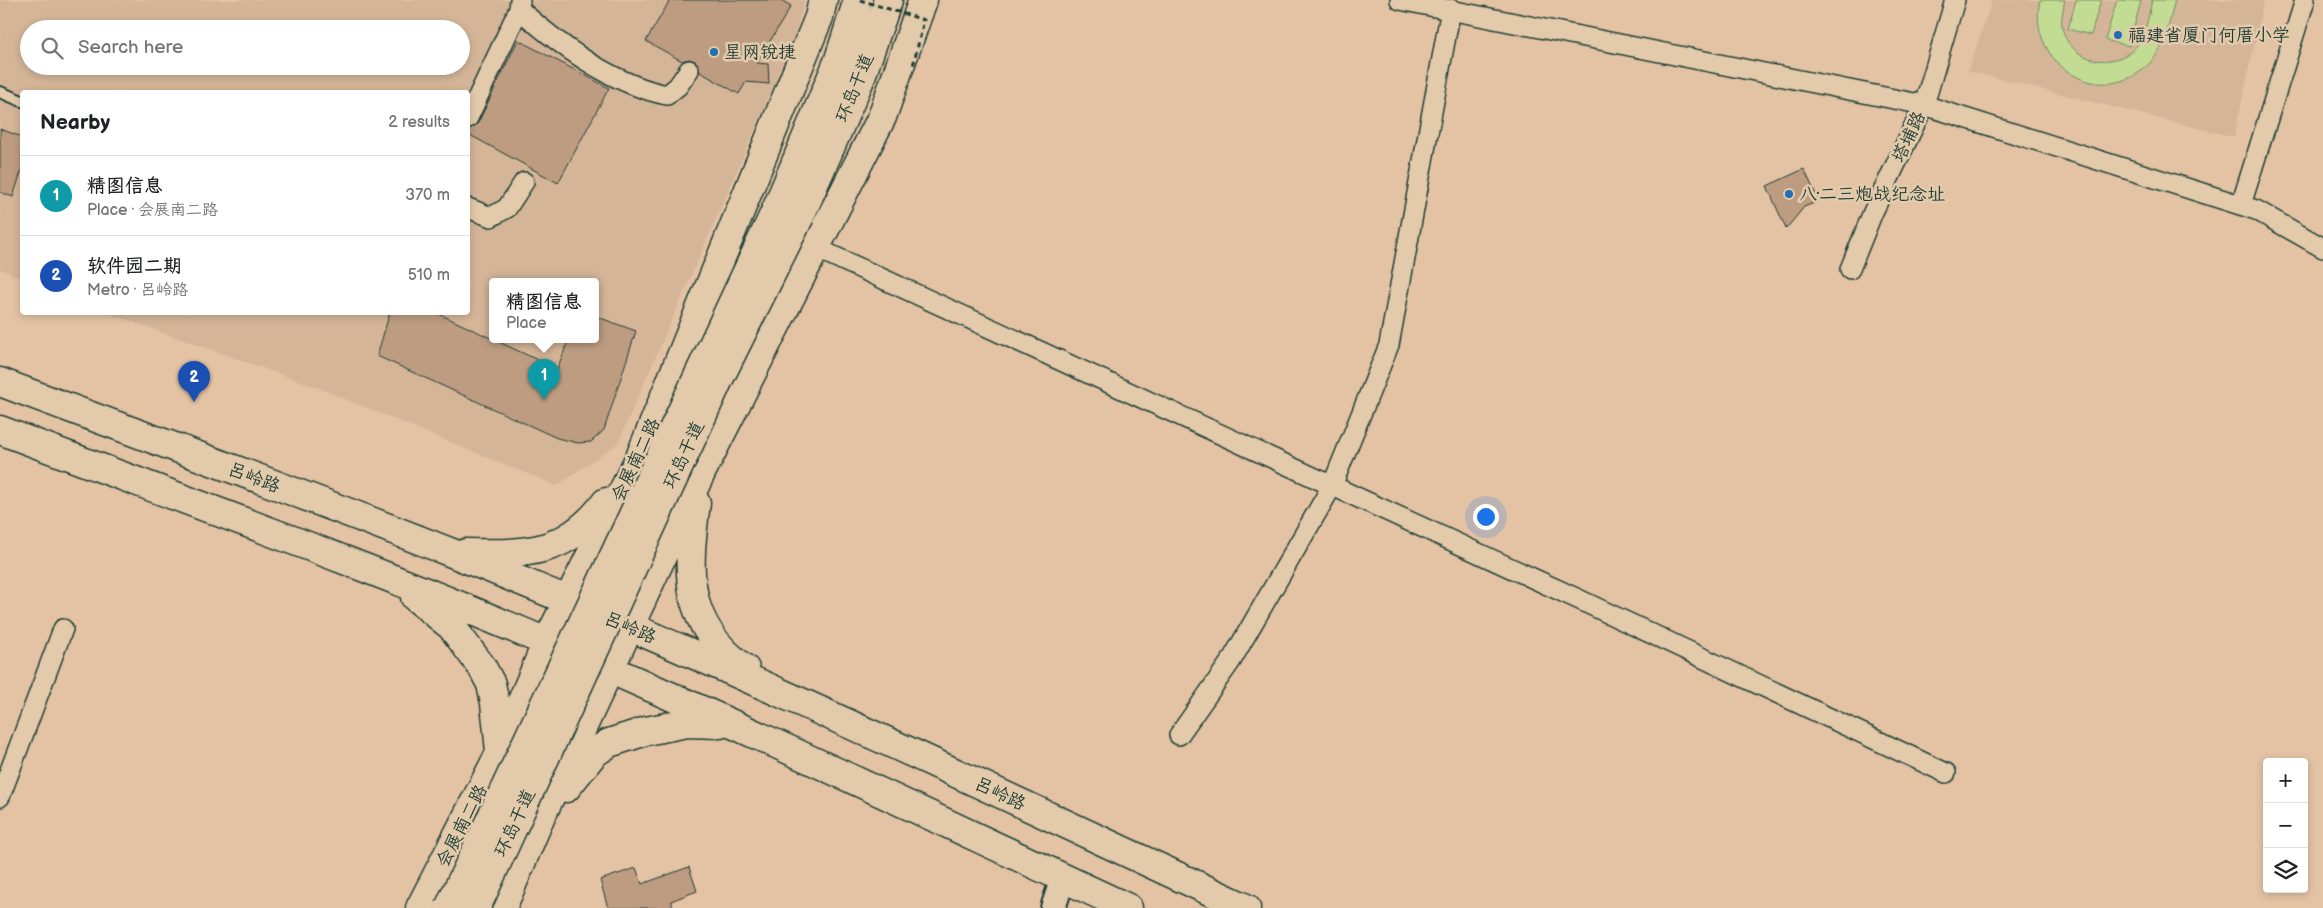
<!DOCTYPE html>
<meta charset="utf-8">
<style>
:root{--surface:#fff;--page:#f6f6f6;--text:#202124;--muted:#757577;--line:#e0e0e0;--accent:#1f6fb2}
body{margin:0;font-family:"Balsamiq Sans","LXGW WenKai TC",sans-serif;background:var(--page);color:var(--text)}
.controls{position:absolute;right:15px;bottom:15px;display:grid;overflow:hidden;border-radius:5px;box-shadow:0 2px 8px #0003}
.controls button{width:45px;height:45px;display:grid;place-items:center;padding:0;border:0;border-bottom:1px solid var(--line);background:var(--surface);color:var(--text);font:25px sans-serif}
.you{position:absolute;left:1485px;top:516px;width:18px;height:18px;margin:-12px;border:4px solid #fff;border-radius:50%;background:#1a73e8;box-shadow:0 0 0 8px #1a73e833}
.badge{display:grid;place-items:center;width:32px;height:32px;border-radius:50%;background:var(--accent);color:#fff;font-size:16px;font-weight:700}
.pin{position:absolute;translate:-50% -41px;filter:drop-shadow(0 1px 2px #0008)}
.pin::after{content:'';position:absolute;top:26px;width:18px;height:15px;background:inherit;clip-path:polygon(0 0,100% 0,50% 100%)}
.popup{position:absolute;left:489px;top:278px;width:110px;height:65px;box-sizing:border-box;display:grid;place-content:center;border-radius:5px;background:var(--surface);filter:drop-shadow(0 1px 4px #0005);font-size:16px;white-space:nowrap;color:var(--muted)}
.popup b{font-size:19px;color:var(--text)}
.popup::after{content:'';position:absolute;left:50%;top:100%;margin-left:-10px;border:10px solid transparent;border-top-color:var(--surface)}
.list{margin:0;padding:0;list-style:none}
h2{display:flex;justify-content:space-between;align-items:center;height:65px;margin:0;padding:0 20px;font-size:21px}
h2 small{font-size:16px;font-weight:400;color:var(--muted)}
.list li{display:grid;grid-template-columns:32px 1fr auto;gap:15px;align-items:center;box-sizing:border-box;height:80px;padding:0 20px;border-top:1px solid var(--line)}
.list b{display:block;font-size:19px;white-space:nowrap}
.list p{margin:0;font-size:16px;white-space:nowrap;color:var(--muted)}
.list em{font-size:16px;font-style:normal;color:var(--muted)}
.icon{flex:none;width:28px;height:28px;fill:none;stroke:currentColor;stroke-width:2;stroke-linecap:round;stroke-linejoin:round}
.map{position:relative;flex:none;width:2323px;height:908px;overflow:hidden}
.search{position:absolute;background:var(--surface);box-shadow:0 2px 8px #0003;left:20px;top:20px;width:450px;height:55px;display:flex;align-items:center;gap:12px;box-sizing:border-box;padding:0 18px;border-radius:28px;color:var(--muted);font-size:19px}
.panel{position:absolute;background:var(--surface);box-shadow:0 2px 8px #0003;left:20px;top:90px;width:450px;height:225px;border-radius:5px}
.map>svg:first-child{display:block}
</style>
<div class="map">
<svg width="2323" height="908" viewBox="0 0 2323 908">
<rect width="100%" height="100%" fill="#e3c3a4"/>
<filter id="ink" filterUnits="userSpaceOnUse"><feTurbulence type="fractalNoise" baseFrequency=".02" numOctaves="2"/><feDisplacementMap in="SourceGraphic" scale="10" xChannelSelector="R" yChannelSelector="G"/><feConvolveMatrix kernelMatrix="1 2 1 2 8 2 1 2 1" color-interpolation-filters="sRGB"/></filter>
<g filter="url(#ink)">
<path fill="#d4b598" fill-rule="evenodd" d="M0,0H805L791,47L618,443L557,486L311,385L107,313L468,312V92H22V279L0,269ZM29,29H461V66H29ZM493,281H595V339H493Z
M1992,0H2264L2234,137L1968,71Z"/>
<path fill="#c2dc93" stroke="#708c64" d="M2040,0H2065C2063,9 2061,18 2062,27C2069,64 2120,73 2140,41C2147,29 2149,13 2152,0H2175C2169,22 2166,46 2150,63C2103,112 2026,65 2040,0Z
M2076,0H2101L2091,35L2068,29Z
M2117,0L2141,1L2129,46L2105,40Z"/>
<path fill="#bd9c82" stroke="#1f3d34" d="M670,0H781L791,6L757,63L768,64L769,84L746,82L739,94L700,72L699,66L695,61L689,59L682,61L646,41Z
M518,40L609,88L558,183L468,134L469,129L478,123Z
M0,129L22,137V169L13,197L0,192Z
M1804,169L1819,201L1804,207L1786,229L1767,186Z
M390,312H435L557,369L569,339H595V316L636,331L604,430L591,442L578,443L557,438L377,356Z
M689,867L697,891L671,901L673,908H608L600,880L636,868L642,884Z"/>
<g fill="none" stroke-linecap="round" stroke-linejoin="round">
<defs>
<path id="service" d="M0,92L22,101"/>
<path id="minor" d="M520,0L519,9C560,46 612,84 667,95L678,86L689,70
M1400,0L1924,105L2256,210L2323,248
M468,118L519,9
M2241,205L2305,0
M468,208L491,217L507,208L524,182
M816,248L1578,599L1946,773
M1850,269L1873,212L1924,105L1955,0
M1179,735L1231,661L1332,486L1389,345L1451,9
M0,797L63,629"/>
<path id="tertiary" d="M1053,908L1063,878"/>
<path id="primary" d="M0,382C151,439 302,493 452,553C721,660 983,786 1246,908
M0,430C184,500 370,566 551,644C746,727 936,819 1128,908
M696,503C687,571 682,624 745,669
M466,553C527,554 566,555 606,502
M415,597L452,627L482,667L491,684L495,703L500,751
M566,788L594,753L609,743L646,731L687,723L720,724
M420,908L500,753L547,642L640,457L819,17L823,0
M502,908L538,823L699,477L882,117L923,0"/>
<path id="trunk" d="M776,210L838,62L858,0
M800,216L859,82L888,0"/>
</defs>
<use href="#service" stroke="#1f3d34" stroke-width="14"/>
<use href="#minor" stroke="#1f3d34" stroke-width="22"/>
<use href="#tertiary" stroke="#1f3d34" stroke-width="28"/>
<use href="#primary" stroke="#1f3d34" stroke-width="31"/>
<use href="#trunk" stroke="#1f3d34" stroke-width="31"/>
<use href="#service" stroke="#e2caab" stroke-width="10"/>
<use href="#minor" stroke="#e2caab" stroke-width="19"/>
<use href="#tertiary" stroke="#e2caab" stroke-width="24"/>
<use href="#primary" stroke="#e2caab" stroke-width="28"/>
<use href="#trunk" stroke="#e2caab" stroke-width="28"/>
<defs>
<path id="trunk-bridge" d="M449,908L776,210
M476,908L720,377L800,216"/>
</defs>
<use href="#trunk-bridge" stroke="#1f3d34" stroke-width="31" stroke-linecap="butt"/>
<path stroke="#1f3d34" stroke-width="3" stroke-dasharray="5 4" stroke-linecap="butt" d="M860,0L924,20L913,66"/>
<use href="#trunk-bridge" stroke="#e2caab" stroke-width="28"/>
</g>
</g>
<g fill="#1f6fb2" stroke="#e2caab" stroke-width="2">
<circle cx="2118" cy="35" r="5"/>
<circle cx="714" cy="52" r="5"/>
<circle cx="1789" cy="194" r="5"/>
</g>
<g text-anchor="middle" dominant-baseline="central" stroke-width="5" stroke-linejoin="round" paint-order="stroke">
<g font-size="18" fill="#1f3d34" stroke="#e2caab" text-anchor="start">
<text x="2128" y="35">福建省厦门何厝小学</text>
<text x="724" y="52">星网锐捷</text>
<text x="1799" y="194">八·二三炮战纪念址</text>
</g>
<g font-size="18" fill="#1f3d34" stroke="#e2caab">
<text transform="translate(855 88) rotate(-68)">环岛干道</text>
<text transform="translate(1909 137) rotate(-65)">塔埔路</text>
<text transform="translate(684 455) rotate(-65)">环岛干道</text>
<text transform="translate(636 460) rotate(-65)">会展南二路</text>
<text transform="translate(254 478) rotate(21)">吕岭路</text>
<text transform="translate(630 628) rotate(23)">吕岭路</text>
<text transform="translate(1000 794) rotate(25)">吕岭路</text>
<text transform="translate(515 823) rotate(-65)">环岛干道</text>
<text transform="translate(462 826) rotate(-63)">会展南二路</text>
</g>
</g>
</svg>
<div class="controls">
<button>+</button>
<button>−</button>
<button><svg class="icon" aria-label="layers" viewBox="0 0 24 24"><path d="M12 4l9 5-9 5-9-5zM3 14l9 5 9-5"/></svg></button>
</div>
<div class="you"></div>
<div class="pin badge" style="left:544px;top:400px;background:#0f9aa8">1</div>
<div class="popup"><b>精图信息</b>Place</div>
<div class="pin badge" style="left:194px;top:402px;background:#1a4fb4">2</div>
<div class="search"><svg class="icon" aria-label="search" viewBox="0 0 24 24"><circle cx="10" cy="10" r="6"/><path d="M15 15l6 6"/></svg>Search here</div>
<section class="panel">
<h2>Nearby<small>2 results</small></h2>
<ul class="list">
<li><span class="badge" style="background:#0f9aa8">1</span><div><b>精图信息</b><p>Place · 会展南二路</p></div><em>370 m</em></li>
<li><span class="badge" style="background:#1a4fb4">2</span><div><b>软件园二期</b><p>Metro · 吕岭路</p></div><em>510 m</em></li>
</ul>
</section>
</div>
